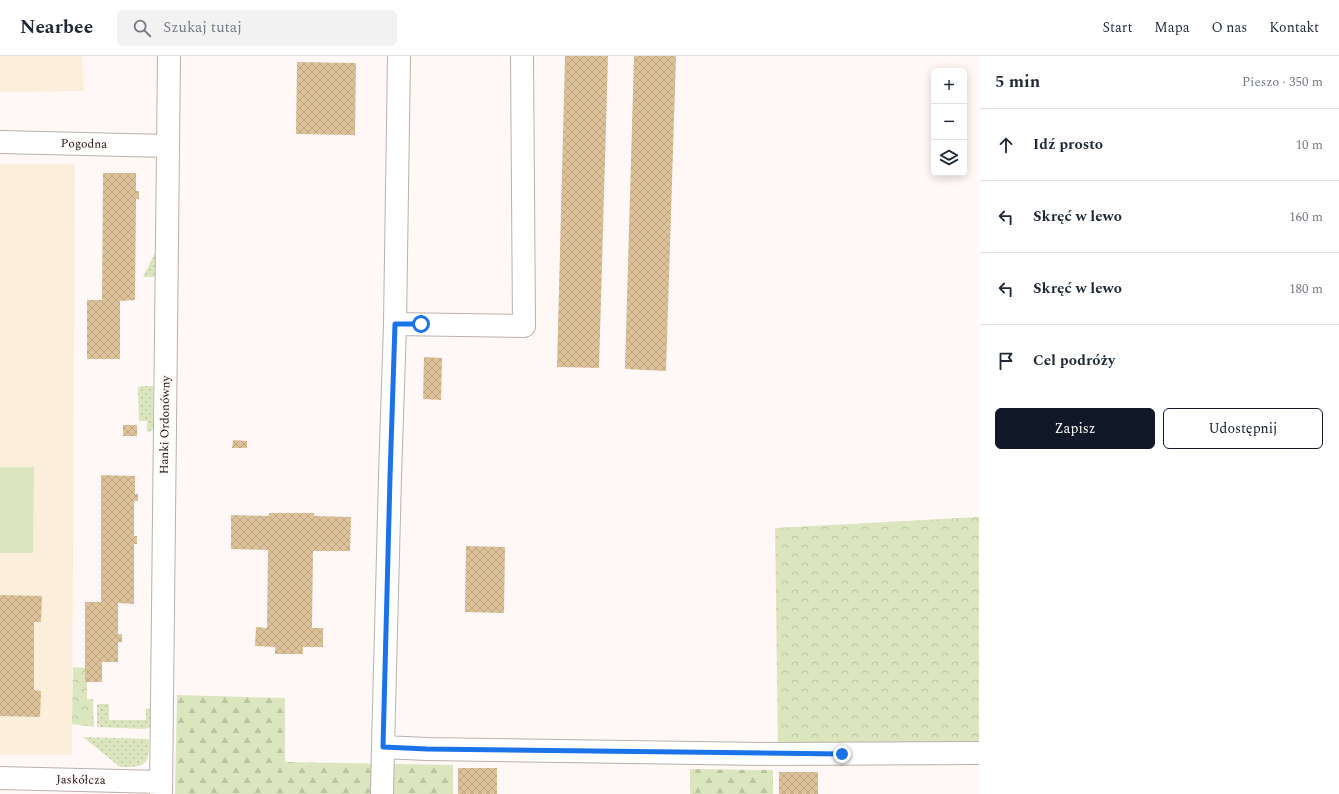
<!DOCTYPE html>
<html lang="pl">
<meta charset="utf-8">
<style>
:root{--surface:#fff;--page:#f2f2f3;--text:#1f2937;--muted:#747a83;--line:#e0e1e3;--accent:#111827}
body{margin:0;font-family:Spectral,serif;background:var(--page);color:var(--text)}
.controls{position:absolute;right:12px;top:12px;display:grid;overflow:hidden;border-radius:6px;box-shadow:0 2px 10px #0003}
.controls button{width:36px;height:36px;display:grid;place-items:center;padding:0;border:0;border-bottom:1px solid var(--line);background:var(--surface);color:var(--text);font:20px sans-serif}
.stop{position:absolute;width:12px;height:12px;margin:-9px;border:3px solid #1a73e8;border-radius:50%;background:#fff}
.stop.end{background:#1a73e8;border-color:#fff;box-shadow:0 1px 4px #0008}
.list{margin:0;padding:0;list-style:none}
h2{display:flex;justify-content:space-between;align-items:center;height:52px;margin:0;padding:0 16px;font-size:17px}
h2 small{font-size:13px;font-weight:400;color:var(--muted)}
.list li{display:grid;grid-template-columns:26px 1fr auto;gap:12px;align-items:center;box-sizing:border-box;height:72px;padding:0 16px;border-top:1px solid var(--line)}
.list b{display:block;font-size:15px;white-space:nowrap}
.list em{font-size:13px;font-style:normal;color:var(--muted)}
.actions{display:flex;gap:8px;padding:12px 16px}
.actions a{flex:1;padding:9px 0;border:1px solid var(--accent);border-radius:6px;text-align:center;font-size:14px;color:var(--accent)}
.actions .main{background:var(--accent);color:#fff}
.icon{flex:none;width:22px;height:22px;fill:none;stroke:currentColor;stroke-width:2;stroke-linecap:round;stroke-linejoin:round}
.map{position:relative;flex:none;width:979px;height:738px;overflow:hidden}
header{display:flex;align-items:center;gap:24px;box-sizing:border-box;height:56px;padding:0 20px;background:var(--surface);border-bottom:1px solid var(--line)}
header strong{font-size:19px}
nav{display:flex;gap:22px;margin-inline-start:auto;font-size:14px}
.search{width:280px;height:36px;background:var(--page);display:flex;align-items:center;gap:10px;box-sizing:border-box;padding:0 14px;border-radius:6px;color:var(--muted);font-size:15px}
main{display:flex}
aside{flex:1;background:var(--surface)}
.map>svg:first-child{display:block}
</style>
<header>
<strong>Nearbee</strong>
<div class="search"><svg class="icon" aria-label="search" viewBox="0 0 24 24"><circle cx="10" cy="10" r="6"/><path d="M15 15l6 6"/></svg>Szukaj tutaj</div>
<nav><a>Start</a><a>Mapa</a><a>O nas</a><a>Kontakt</a></nav>
</header>
<main>
<div class="map">
<svg width="979" height="738" viewBox="0 0 979 738">
<defs>
<pattern id="grass-dots" width="8" height="8" patternUnits="userSpaceOnUse"><rect width="8" height="8" fill="#dbe6be"/><path d="M2 2h.1M6 6h.1" fill="none" stroke="#bbc5a2" stroke-width="1.8" stroke-linecap="round"/></pattern>
<pattern id="forest-firs" width="22" height="20" patternUnits="userSpaceOnUse"><rect width="22" height="20" fill="#dbe6be"/><path d="M5 1l3.5 6h-7zM16 11l3.5 6h-7z" fill="#bbc5a2"/></pattern>
<pattern id="park-crowns" width="20" height="18" patternUnits="userSpaceOnUse"><rect width="20" height="18" fill="#dbe6be"/><path d="M2 6a3 3 0 1 1 6 0M12 15a3 3 0 1 1 6 0" fill="none" stroke="#bbc5a2"/></pattern>
<pattern id="building-cross-hatch" width="8" height="8" patternUnits="userSpaceOnUse"><rect width="8" height="8" fill="#ddc199"/><path d="M0 0l8 8M0 8l8-8" fill="none" stroke="#bda583"/></pattern>
</defs>
<rect width="100%" height="100%" fill="#fff8f6"/>
<path fill="#fbeeda" d="M0,0H82L84,35L0,36Z
M0,108H75L72,699H0Z"/>
<path fill="url(#grass-dots)" d="M155,197V219L153,221H143Z
M141,330H153V373L151,375L147,376V365H139L138,332Z
M99,648H109V664H146V652L150,653V671L145,673L97,671V649Z
M83,681L147,683L149,684C150,710 145,711 120,711Z"/>
<path fill="url(#forest-firs)" d="M177,639L285,642V706L453,709V738H175Z
M690,713L773,714V738H690Z"/>
<path fill="url(#park-crowns)" d="M979,461V690L778,689L775,472Z
M73,611L85,612V626H87V643H93L94,671L72,668Z"/>
<path fill="#dbe6be" d="M0,411H34L33,497H0Z"/>
<path fill="url(#building-cross-hatch)" d="M565,0H608L599,312L557,311Z
M634,0H676L666,315L625,313Z
M297,6L356,7L355,79L296,78Z
M103,117H136V135H139V143H136L135,244L120,245V303H87V244H102Z
M424,301L442,302L441,344L423,343Z
M123,369H137V380H123Z
M233,384L247,385V392H232Z
M101,419L135,420V438H138V445H134V480H137V488H134V548L118,547V578H122V586H118V606H102V626H85V546H101Z
M269,457H314V460L351,461L350,495H313L312,572H323V591H303V598H275V591L255,590L256,571L267,572L268,494L231,493V459L269,460Z
M466,490L505,491L504,557L465,556Z
M0,539L42,540L41,566H34V634L41,635L40,661L0,660Z
M458,712H497V738H458Z
M779,716H818V738H779Z"/>
<g fill="none" stroke-linecap="round" stroke-linejoin="round">
<defs>
<path id="minor" d="M399,0L395,268L390,421L383,691L427,693L772,698L979,697
M0,86L168,90
M395,268L524,270L522,0
M0,722L161,726
M161,738L169,0
M382,738L383,691"/>
</defs>
<use href="#minor" stroke="#bab1ac" stroke-width="24"/>
<use href="#minor" stroke="#fff" stroke-width="22"/>
</g>
<g fill="none" stroke-linecap="round" stroke-linejoin="round">
<path stroke="#1a73e8" stroke-width="5" d="M421,268H395L390,421L383,691L427,693L842,698"/>
</g>
<g text-anchor="middle" dominant-baseline="central" stroke-width="3" stroke-linejoin="round" paint-order="stroke">
<g font-size="12" fill="#1a1615" stroke="#fff8f6">
<text transform="translate(84 88) rotate(1)">Pogodna</text>
<text transform="translate(165 369) rotate(-89)">Hanki Ordonówny</text>
<text transform="translate(81 724) rotate(1)">Jaskółcza</text>
</g>
</g>
</svg>
<div class="controls">
<button>+</button>
<button>−</button>
<button><svg class="icon" aria-label="layers" viewBox="0 0 24 24"><path d="M12 4l9 5-9 5-9-5zM3 14l9 5 9-5"/></svg></button>
</div>
<div class="stop" style="left:421px;top:268px"></div>
<div class="stop end" style="left:842px;top:698px"></div>
</div>
<aside>
<h2>5 min<small>Pieszo · 350 m</small></h2>
<ul class="list">
<li><svg class="icon" aria-label="ahead" viewBox="0 0 24 24"><path d="M12 20V5M6 11l6-6 6 6"/></svg><div><b>Idź prosto</b></div><em>10 m</em></li>
<li><svg class="icon" aria-label="left" viewBox="0 0 24 24"><path d="M17 20v-9H6M10 6l-5 5 5 5"/></svg><div><b>Skręć w lewo</b></div><em>160 m</em></li>
<li><svg class="icon" aria-label="left" viewBox="0 0 24 24"><path d="M17 20v-9H6M10 6l-5 5 5 5"/></svg><div><b>Skręć w lewo</b></div><em>180 m</em></li>
<li><svg class="icon" aria-label="arrive" viewBox="0 0 24 24"><path d="M6 21V4h12l-3 4 3 4H6"/></svg><div><b>Cel podróży</b></div></li>
</ul>
<div class="actions"><a class="main">Zapisz</a><a>Udostępnij</a></div>
</aside>
</main>
